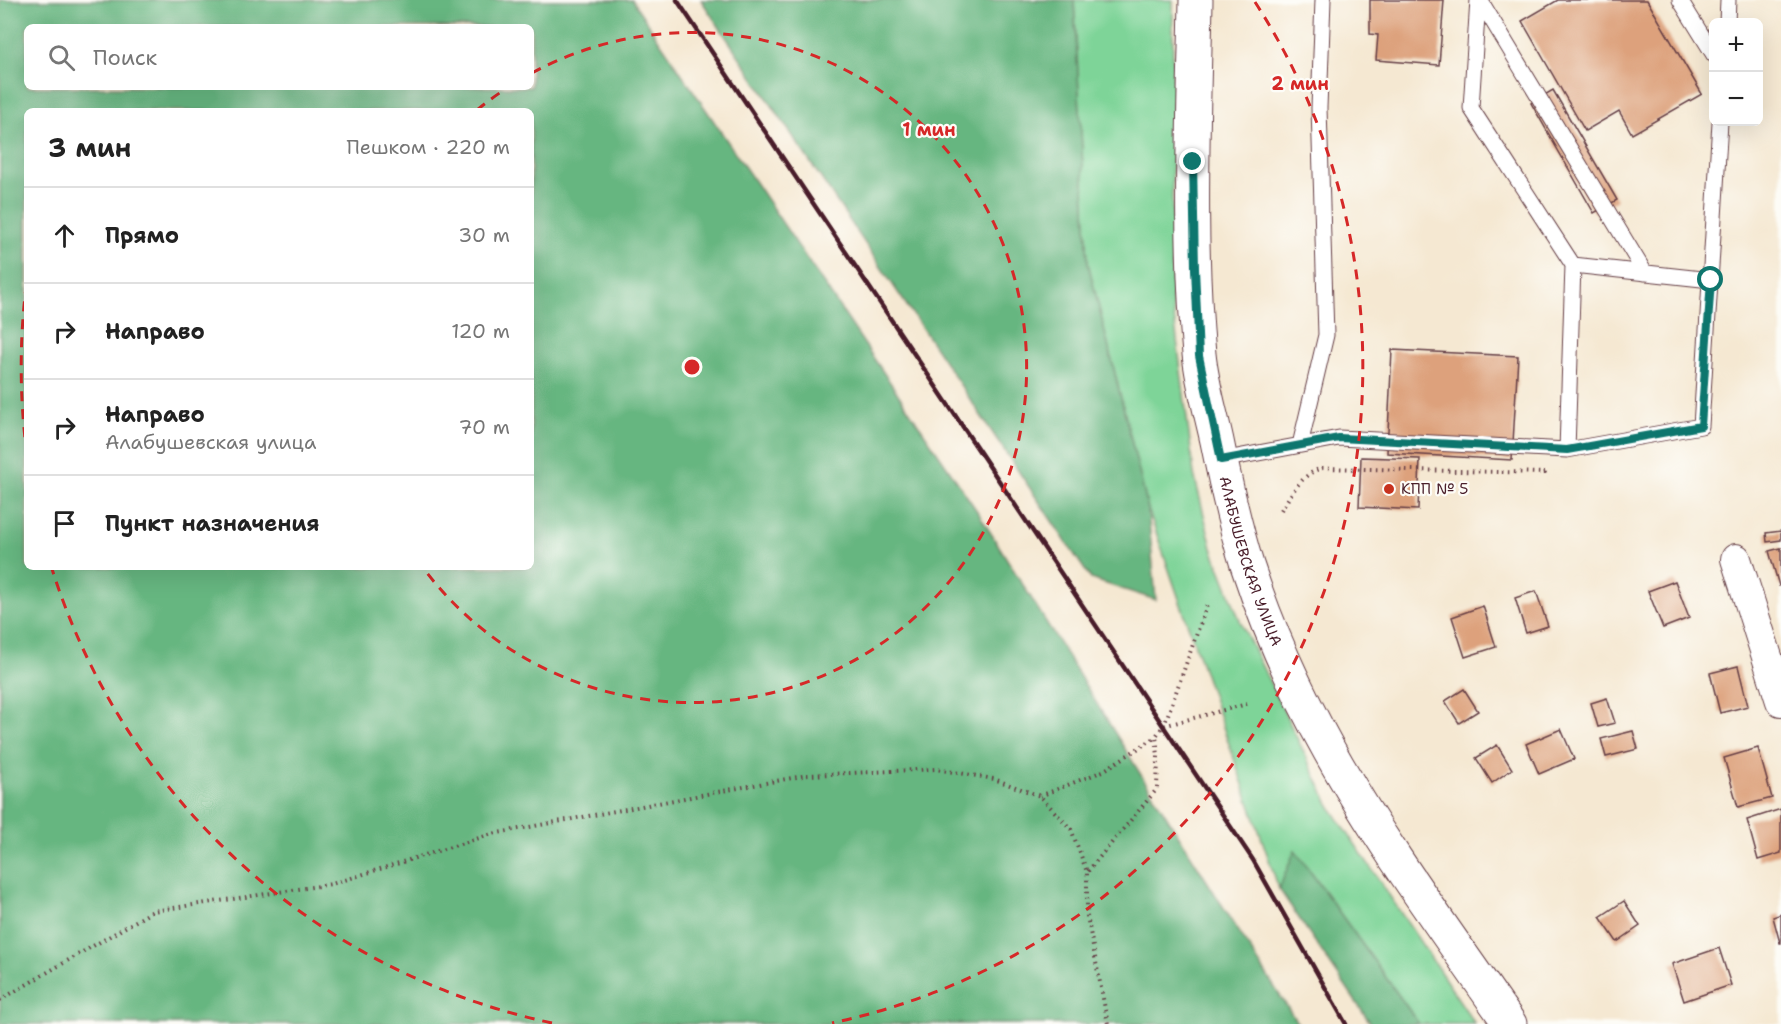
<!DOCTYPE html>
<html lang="ru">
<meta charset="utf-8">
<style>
:root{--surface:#fff;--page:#f6f6f6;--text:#222;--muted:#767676;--line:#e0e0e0}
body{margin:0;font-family:"Shantell Sans",sans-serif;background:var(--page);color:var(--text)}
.controls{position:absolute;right:18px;top:18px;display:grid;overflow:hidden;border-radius:9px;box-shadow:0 6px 24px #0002}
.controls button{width:54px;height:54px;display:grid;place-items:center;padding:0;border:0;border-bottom:2px solid var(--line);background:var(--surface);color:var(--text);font:30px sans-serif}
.stop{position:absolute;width:18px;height:18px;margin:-14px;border:4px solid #0f766e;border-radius:50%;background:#fff}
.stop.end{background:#0f766e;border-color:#fff;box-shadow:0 2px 6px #0008}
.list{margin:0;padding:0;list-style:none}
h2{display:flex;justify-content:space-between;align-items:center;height:78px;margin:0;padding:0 24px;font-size:26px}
h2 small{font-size:20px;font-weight:400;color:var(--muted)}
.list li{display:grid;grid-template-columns:39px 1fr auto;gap:18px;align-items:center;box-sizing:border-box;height:96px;padding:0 24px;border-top:2px solid var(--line)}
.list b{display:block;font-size:22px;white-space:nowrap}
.list p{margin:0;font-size:20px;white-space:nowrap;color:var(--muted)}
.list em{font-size:20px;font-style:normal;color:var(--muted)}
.icon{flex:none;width:33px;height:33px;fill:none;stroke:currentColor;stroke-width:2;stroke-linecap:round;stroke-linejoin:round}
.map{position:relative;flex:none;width:1781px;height:1024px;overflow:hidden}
.search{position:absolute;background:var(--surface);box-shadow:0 6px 24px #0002;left:24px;top:24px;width:510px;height:66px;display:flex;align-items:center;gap:15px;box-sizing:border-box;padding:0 21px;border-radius:9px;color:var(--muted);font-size:22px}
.panel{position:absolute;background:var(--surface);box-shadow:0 6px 24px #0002;left:24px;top:108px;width:510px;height:462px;border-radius:9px}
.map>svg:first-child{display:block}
</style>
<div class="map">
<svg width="1781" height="1024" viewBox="0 0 1781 1024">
<rect width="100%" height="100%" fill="#fdfcf7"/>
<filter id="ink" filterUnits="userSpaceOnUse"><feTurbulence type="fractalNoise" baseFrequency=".0167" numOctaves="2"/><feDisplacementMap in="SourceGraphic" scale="12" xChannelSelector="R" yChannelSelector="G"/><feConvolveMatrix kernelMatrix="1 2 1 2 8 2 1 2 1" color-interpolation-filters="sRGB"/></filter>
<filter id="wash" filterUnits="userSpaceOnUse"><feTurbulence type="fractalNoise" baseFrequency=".008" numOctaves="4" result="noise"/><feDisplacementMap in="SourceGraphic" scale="24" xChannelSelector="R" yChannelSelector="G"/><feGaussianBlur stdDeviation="1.35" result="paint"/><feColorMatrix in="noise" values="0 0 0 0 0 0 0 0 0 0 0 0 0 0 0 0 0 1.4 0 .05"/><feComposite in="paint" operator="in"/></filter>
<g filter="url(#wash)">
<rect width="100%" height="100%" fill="#f5e8d2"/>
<path fill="#7ed498" stroke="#647a62" stroke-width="1.5" d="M1074,0H1173L1172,300L1194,474L1212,548L1241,623L1331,808L1475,1024H1419L1295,851L1279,889L1148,509L1088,263Z"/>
<path fill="#66b680" stroke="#586a56" stroke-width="1.5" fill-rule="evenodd" d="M0,0H632L979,514L1215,894L1298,1024H0ZM27,27H531V87H27ZM27,111H531V567H27Z
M701,0H1074L1088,263L1148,509L1156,600L1091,579Z
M1295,850L1419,1024H1371L1279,889Z"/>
<g id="blocks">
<path fill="#dda17b" d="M1370,0H1444L1439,65L1376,60L1378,35L1370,34Z
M1558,0H1647L1702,94L1632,134L1619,111L1585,131L1522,21Z
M1553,90L1617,200L1594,213L1531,103Z
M1392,350L1518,356L1512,460L1387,453Z
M1361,457L1420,459L1418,510L1359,507Z
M1781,531V540L1767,542L1766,533Z
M1781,548V585L1779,586L1769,551Z
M1675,581L1689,618L1663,628L1648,591Z
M1536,591L1548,626L1526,633L1515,598Z
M1483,606L1496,647L1465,657L1452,617Z
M1738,666L1748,706L1720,713L1710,673Z
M1464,689L1478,711L1459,723L1445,701Z
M1607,698L1615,723L1598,727L1591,703Z
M1561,729L1574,759L1539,774L1526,744Z
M1633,731L1638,749L1606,757L1601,739Z
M1497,745L1512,769L1492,783L1476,758Z
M1758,748L1772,798L1738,807L1724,758Z
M1781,809V853L1758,860L1747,820Z
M1624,901L1640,926L1617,942L1600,917Z
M1781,914V943H1780L1773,917Z
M1719,948L1731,985L1684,1001L1672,964Z"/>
</g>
</g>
<g filter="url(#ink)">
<use href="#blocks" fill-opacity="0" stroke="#643d44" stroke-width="1.5"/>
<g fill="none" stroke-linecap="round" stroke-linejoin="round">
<defs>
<path id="lane" d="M1478,0L1471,108L1573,265L1567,450
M1480,0L1645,273
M1680,0L1714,55
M1727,22L1728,0
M1573,265L1711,280
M1300,445L1326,335L1319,108L1323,0
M1221,460L1339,438L1567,450L1701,426L1720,122"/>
<path id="street" d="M1736,559L1781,701"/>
<g id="secondary">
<path id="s1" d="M1196,0C1194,116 1188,239 1199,354C1202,385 1212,416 1218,446C1226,486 1235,526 1247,565C1268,629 1297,693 1330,752C1383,847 1448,934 1510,1024"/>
</g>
</defs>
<use href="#lane" stroke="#643d44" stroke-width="17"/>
<use href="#street" stroke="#643d44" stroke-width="32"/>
<use href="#secondary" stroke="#643d44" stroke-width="35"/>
<path stroke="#643d44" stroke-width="4" stroke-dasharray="1.5 4.5" stroke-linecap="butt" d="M1281,510C1292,493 1303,472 1323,468L1545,473V471
M1164,726L1207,605
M1040,796L1103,771L1156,737
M1088,871L1157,789L1158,756L1156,736L1163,726L1247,704
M0,1000L153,911L332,884L492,834L808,775L936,769L994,779L1040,796L1071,829L1087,872V916L1108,1024"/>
<use href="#lane" stroke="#fff" stroke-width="15"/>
<use href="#street" stroke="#fff" stroke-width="30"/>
<use href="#secondary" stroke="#fff" stroke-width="33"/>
<path stroke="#4a1f2b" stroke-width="4.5" d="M677,0L1253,860L1346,1024"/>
</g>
</g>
<g fill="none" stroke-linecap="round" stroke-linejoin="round" filter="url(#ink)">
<path stroke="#0f766e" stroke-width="8" d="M1193,162L1195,269L1199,356L1221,460L1339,438L1567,450L1701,426L1711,280"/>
</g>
<g fill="none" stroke="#d62828" stroke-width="3" stroke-dasharray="10 8">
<path d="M477 110A335 335 0 0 1 507 88M532 73A335 335 0 1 1 424 569"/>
<path d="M552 1023A671 671 0 0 1 52 569M27 455A671 671 0 0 1 27 279M1255 2A671 671 0 0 1 832 1023"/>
</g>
<circle fill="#c8321e" stroke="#fdfcf7" stroke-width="2" cx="1389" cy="489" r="6"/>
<g text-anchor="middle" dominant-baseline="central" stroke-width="4.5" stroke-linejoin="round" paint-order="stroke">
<g font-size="15" fill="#4a1f2b" stroke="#fdfcf7" text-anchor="start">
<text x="1401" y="489">КПП № 5</text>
</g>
<g font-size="15" fill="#4a1f2b" stroke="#fdfcf7">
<text stroke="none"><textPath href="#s1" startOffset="568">АЛАБУШЕВСКАЯ УЛИЦА</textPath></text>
</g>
</g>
<circle cx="692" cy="367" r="9" fill="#d62828" stroke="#fdfcf7" stroke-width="3"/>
<g font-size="18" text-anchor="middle" font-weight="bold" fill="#d62828" stroke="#fdfcf7" stroke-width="4.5" stroke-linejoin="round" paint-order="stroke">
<text x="1300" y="90">2 мин</text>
<text x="929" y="136">1 мин</text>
</g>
</svg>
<div class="controls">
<button>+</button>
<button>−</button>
</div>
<div class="stop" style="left:1711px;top:280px"></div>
<div class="stop end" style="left:1193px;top:162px"></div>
<div class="search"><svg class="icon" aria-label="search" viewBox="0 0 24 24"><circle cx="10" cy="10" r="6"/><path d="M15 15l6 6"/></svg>Поиск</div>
<section class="panel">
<h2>3 мин<small>Пешком · 220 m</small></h2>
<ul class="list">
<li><svg class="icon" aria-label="ahead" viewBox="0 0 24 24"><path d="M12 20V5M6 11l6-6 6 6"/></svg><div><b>Прямо</b></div><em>30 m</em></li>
<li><svg class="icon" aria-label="right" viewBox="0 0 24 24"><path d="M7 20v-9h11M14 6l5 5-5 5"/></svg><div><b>Направо</b></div><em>120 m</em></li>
<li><svg class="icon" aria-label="right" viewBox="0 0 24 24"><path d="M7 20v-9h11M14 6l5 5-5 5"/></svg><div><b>Направо</b><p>Алабушевская улица</p></div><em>70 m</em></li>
<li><svg class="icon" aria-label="arrive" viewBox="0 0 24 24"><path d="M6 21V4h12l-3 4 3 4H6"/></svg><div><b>Пункт назначения</b></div></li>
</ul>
</section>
</div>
